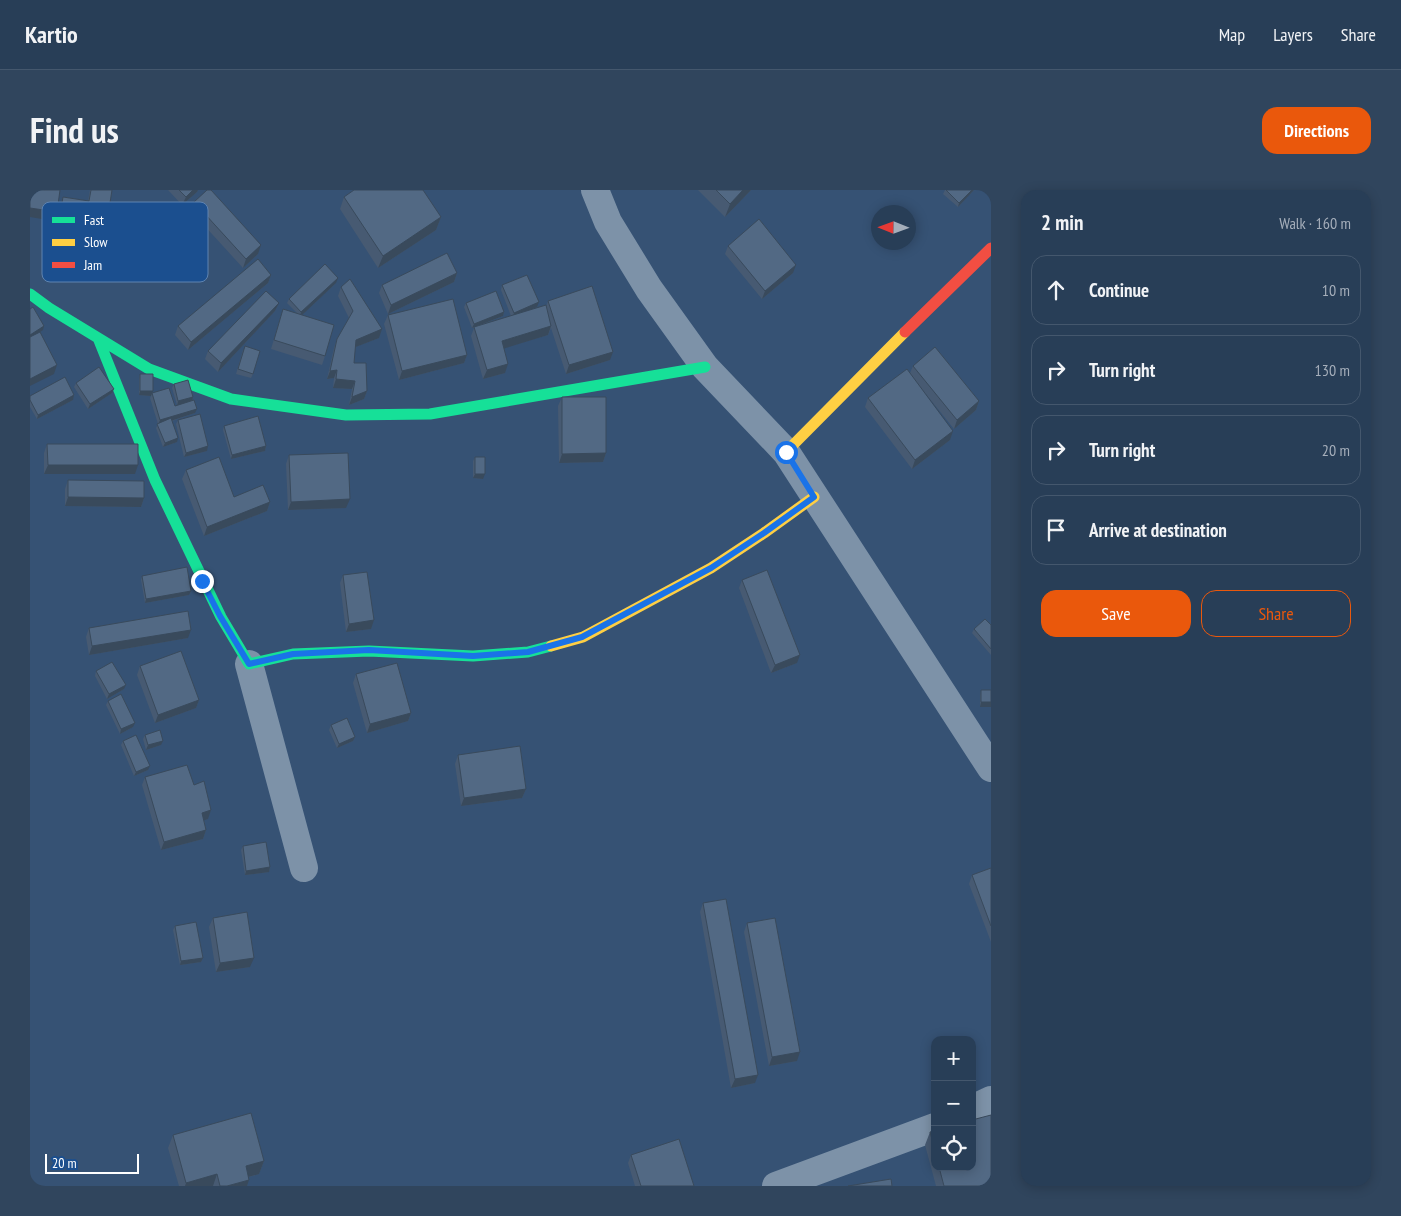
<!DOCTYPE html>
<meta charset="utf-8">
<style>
:root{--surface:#283e57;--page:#30455d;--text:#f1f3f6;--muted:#a5aeba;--line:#44576d;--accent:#ea580c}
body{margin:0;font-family:"PT Sans Narrow",sans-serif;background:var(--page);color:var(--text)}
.controls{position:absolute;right:15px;bottom:15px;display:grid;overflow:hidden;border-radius:10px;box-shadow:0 2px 12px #0003}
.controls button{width:45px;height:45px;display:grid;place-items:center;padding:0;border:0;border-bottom:1px solid var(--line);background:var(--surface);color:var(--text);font:25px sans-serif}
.compass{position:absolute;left:841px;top:15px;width:45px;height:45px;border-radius:50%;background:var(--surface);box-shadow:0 2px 12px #0003;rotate:271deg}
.scale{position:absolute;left:15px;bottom:12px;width:94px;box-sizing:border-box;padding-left:5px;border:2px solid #fff;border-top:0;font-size:14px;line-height:18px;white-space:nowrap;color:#fff;-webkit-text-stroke:4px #1b4f8f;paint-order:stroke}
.stop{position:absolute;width:15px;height:15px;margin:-11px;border:4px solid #1a73e8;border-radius:50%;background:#fff}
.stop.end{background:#1a73e8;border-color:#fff;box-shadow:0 1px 5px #0008}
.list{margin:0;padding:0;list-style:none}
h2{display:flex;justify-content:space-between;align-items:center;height:65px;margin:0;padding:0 20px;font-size:21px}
h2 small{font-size:16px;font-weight:400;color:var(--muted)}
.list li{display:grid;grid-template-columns:32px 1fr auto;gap:15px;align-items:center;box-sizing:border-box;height:70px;margin:0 10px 10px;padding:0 10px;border:1px solid var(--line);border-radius:15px}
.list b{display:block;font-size:19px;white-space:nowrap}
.list em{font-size:16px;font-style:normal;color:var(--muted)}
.actions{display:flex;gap:10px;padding:15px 20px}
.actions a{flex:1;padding:11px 0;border:1px solid var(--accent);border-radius:15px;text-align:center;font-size:18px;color:var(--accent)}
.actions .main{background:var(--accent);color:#fff}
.icon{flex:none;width:28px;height:28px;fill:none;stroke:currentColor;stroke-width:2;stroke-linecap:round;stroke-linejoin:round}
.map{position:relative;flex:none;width:961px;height:996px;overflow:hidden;border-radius:15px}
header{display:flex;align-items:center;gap:30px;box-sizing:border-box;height:70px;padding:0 25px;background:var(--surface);border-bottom:1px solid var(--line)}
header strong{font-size:24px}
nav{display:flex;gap:28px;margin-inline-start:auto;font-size:18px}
.intro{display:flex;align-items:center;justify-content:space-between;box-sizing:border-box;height:120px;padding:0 30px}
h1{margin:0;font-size:35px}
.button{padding:12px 22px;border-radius:15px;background:var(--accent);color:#fff;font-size:18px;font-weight:700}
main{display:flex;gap:30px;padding:0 30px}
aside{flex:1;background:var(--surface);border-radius:15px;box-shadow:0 2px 12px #0003}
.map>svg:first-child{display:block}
</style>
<header>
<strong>Kartio</strong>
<nav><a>Map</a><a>Layers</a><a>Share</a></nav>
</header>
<div class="intro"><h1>Find us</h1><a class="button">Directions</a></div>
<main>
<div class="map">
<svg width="961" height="996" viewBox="0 0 961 996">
<rect width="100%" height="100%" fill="#365274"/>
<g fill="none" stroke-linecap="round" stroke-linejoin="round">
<path stroke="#7d92a8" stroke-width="28" d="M565,0L578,32L619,99L675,177L756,262L961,578
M219,474L274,678
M942,919L961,910
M746,996L905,937"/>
<path stroke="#16e098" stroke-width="11" d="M0,104L19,118L119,179L201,209L316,225L400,224L675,177
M68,148L125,290L191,427L219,474L263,464L339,461L443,466L498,462L521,456"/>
<path stroke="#ffcf43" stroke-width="11" d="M756,262L875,142
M521,456L553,447L681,378L734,343L784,307"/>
<path stroke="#f24e42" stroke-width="11" d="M875,142L961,58"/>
</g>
<path fill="#475a72" d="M60,0H82L77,32L73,41L27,33L30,15L33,7L58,11Z
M138,0H168L167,2L152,15Z
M668,0H721L695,27Z
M915,0H944L928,17L913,4Z
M314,7L411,27L406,40L348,78L310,19Z
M164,12L228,64L213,78L161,21Z
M698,56L763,83L732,109L695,64Z
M427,83L424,92L358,124L349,103L352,95Z
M241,85L238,93L158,160L145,145L148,136Z
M306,93L272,125L295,166L292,175L241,159L253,119L267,123L257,113L259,109Z
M472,95L507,117L498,120L516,117L518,111L580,170L536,184L521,138L518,145L474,158L475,183L453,189L441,146L444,138H442L434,117L436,113L474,122L473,126L453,134L481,126L471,100Z
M311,97L349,148L325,157L324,173L337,201L334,209L319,215L322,199L303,198L304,188L297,189L304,158L307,149L319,128L308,106Z
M249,113L245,121L188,182L175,169L178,161Z
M358,125L437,165L434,173L369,190L354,134Z
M213,160L223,184L221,188L206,184Z
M883,176L949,211L946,220L924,239L895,203L920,250L882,279L835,217L838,208L880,183Z
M110,184L122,203L145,216L147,215L142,198L144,194L163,207L162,211L165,223L142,231L147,252L133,257L126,238L128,234L120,208L121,206L109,205V189Z
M46,193L82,203L58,219L44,197Z
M0,206L43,210L7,229L0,217Z
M532,207L576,263L573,272L529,273L528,216Z
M148,230L177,261L154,267L146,234Z
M194,236L236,256L235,261L201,269L193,240Z
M17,254L105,284H14V263Z
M259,265L316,318L258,320L256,274Z
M445,267L453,289L443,288V271Z
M156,280L204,307L240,312L237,321L174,346L152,289Z
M38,290L114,308L111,317L35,316V299Z
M313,385L341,439L316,442L310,393Z
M112,386L161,401L159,405L115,413L111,390Z
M712,390L767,473L741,483L709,398Z
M961,435V465L942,443L944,439Z
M59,438L158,448L59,465L56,447Z
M110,476L169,510L166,518L125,533L107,485Z
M66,481L94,499L77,509L65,486Z
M326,484L381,523L378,531L337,543L323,493Z
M951,500H961L950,517V505Z
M78,511L103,537L90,544L76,515Z
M301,535L325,547L323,551L307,558L299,540Z
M115,545L131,555L116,560L113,549Z
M93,551L118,580L104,586L91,555Z
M428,565L496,599L492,608L431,616L425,574Z
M115,587L164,595L178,629L174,630L176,640L173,649L131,660L112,595Z
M213,656L240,677L239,682L215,685L211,660Z
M961,678V752L939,694L942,685Z
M673,713L725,893L701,898L670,722Z
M183,728L220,777L186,782L179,737Z
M717,733L767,871L739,876L714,742Z
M145,736L173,768L171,772L150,775L143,740Z
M905,941V977H942L961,996H906L895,955L900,942Z
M143,945L234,971L229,984L219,987L217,996H149L138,958Z
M601,965L664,996H605L598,973Z"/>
<path fill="#394a5c" d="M163,0H168L167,2L152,15L156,7Z
M713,0H721L695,27L700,14Z
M942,0H944L928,17L929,13Z
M0,18L27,22L24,31L0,27Z
M411,27L406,40L348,78L353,66Z
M231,55L228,64L213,78L216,69Z
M766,75L763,83L732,109L735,101Z
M427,83L424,92L358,124L361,115Z
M241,85L238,93L158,160L161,152Z
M308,88L306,93L270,127L271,122Z
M509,112L507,117L482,128L484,123Z
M249,113L245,121L188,182L191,173Z
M474,122L473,126L442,138L444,134Z
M14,136L13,140L0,149V145Z
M521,136L518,145L469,160L472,151Z
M352,139L349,148L323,158L326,150Z
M583,162L580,170L536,184L539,175Z
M437,165L434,173L369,190L372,181Z
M478,174L475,183L453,189L457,180Z
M27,175L24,184L0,196V189Z
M307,180L304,188L297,189L300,181Z
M306,189L325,191L322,199L303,198Z
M84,199L82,203L58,219L60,214Z
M110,201H123L121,206L109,205Z
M337,201L334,209L319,215L322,207Z
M44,205L43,210L7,229L8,225Z
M163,207L162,212L147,216L148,211Z
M949,211L946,220L924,239L927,230Z
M167,219L165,223L128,235L130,230Z
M923,241L920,250L882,279L885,270Z
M148,248L147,252L133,257L135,253Z
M178,256L177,261L154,267L156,263Z
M236,256L235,261L201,269L202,265Z
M576,263L573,272L529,273L532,264Z
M18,275H108L105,284H14Z
M445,284H455L453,289L443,288Z
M38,307L114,308L111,317L35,316Z
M320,309L316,318L258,320L261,312Z
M240,312L237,321L174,346L177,337Z
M161,401L159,405L115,413L116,409Z
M344,430L341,439L316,442L319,434Z
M161,440L158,448L59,465L62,456Z
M770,465L767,473L741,483L745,475Z
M96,495L94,499L77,509L79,504Z
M169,510L166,518L125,533L128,525Z
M951,512H961V517H950Z
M381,523L378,531L337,543L340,534Z
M105,533L103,537L90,544L91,539Z
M325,547L323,551L307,558L309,554Z
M133,551L131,555L116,560L118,555Z
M120,576L118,580L104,586L106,582Z
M496,599L492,608L431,616L434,608Z
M181,620L178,629L169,632L172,623Z
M176,640L173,649L131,660L134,652Z
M240,677L239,682L215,685L216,681Z
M173,768L171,772L150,775L151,771Z
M224,768L220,777L186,782L190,773Z
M770,862L767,871L739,876L742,867Z
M728,885L725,893L701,898L705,889Z
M234,971L229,984L211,989L216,976Z
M187,984L183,996H155L156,993Z
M219,990L217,996H197Z"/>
<path fill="#526984" stroke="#394a5c" d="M0,0H30L27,22L0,18Z
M61,0H82L77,32L30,24L33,7L59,11Z
M149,0H163L156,7Z
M177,0H181L231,55L216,69L164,12Z
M324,0H393L411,27L353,66L314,7Z
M686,0H713L700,14Z
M916,0H942L929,13Z
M729,29L766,75L735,101L698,56Z
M417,63L427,83L361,115L352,95Z
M228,69L241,85L161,152L148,136Z
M295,74L308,88L271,122L259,109Z
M497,85L509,112L484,123L472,95Z
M320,89L352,139L326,150L324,173H336L337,201L322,207L325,191L306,189L307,180L300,181L307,149L323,121L311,97Z
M562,96L583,162L539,175L518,111Z
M236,101L249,113L191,173L178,161Z
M466,101L474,122L444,134L436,113Z
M423,109L437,165L372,181L358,125Z
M516,115L521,136L472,151L478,174L457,180L444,137Z
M3,117L14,136L0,145V119Z
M253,119L304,135L295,166L244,150Z
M10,142L27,175L0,189V147Z
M215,156L230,161L223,184L208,179Z
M905,157L949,211L927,230L883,176Z
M69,177L84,199L60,214L46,193Z
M877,179L923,241L885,270L838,208Z
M110,184H123V201H110Z
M35,187L44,205L8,225L0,210V206Z
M158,190L163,207L148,211L144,194Z
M139,198L145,216L164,210L167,219L130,230L122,203Z
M532,207H576V263L532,264Z
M170,224L178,256L156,263L148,230Z
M228,226L236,256L202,265L194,236Z
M141,228L148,248L135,253L127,234Z
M17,254H108V275H18Z
M318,263L320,309L261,312L259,265Z
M189,267L204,307L233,295L240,312L177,337L156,280Z
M445,267H455V284H445Z
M38,290L114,291V308L38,307Z
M157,377L161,401L116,409L112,386Z
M737,380L770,465L745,475L712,390Z
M337,382L344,430L319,434L313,385Z
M158,421L161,440L62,456L59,438Z
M955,429L961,435V459L944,439Z
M151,461L169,510L128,525L110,476Z
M82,472L96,495L79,504L66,481Z
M367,473L381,523L340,534L326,484Z
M951,500H961V512H951Z
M91,504L105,533L91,539L78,511Z
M317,528L325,547L309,554L301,535Z
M130,540L133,551L118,555L115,545Z
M106,545L120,576L106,582L93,551Z
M490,556L496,599L434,608L428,565Z
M157,575L164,595L174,591L181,620L172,623L176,640L134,652L115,587Z
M236,652L240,677L216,681L213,656Z
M961,678V736L942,685Z
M696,709L728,885L705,889L673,713Z
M217,722L224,768L190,773L183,728Z
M745,728L770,862L742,867L717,733Z
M166,732L173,768L151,771L145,736Z
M221,923L234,971L216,976L219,990L197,996H190L187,984L156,993L143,945Z
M961,925V996H914L909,977H942V930Z
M905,941V961L900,942Z
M649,949L664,996H611L601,965Z
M861,989L862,996H818Z"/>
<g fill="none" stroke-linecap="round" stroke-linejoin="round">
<path stroke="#1a73e8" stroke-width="6" d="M172,391L190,426L219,474L263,464L339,460L443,466L498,462L552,447L681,378L734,343L784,307L756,262"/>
</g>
<rect x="12" y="12" width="166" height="80" rx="8" fill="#1b4f8f" stroke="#5f84b1" stroke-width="1"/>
<rect x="22" y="27" width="23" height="6" fill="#16e098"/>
<rect x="22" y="49" width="23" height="7" fill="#ffcf43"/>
<rect x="22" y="72" width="23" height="6" fill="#f24e42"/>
<g font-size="14" fill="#fff">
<text x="54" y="35">Fast</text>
<text x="54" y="57">Slow</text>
<text x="54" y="80">Jam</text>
</g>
</svg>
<div class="controls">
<button>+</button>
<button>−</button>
<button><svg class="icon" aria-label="locate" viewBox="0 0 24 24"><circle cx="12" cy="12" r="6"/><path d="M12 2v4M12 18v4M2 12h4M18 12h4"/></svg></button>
</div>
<svg class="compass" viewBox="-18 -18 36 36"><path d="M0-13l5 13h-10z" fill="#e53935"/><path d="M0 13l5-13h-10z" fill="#a5aeba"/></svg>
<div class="scale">20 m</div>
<div class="stop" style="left:756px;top:262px"></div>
<div class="stop end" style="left:172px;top:391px"></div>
</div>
<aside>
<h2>2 min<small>Walk · 160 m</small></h2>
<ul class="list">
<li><svg class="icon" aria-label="ahead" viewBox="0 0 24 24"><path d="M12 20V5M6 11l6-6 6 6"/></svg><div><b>Continue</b></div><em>10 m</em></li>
<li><svg class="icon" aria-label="right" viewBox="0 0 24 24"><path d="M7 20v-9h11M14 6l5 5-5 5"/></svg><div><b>Turn right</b></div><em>130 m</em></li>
<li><svg class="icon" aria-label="right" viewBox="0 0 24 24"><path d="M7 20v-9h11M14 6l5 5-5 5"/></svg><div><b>Turn right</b></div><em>20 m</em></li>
<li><svg class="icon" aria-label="arrive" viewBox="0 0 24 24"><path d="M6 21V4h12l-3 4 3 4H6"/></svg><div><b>Arrive at destination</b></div></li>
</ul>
<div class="actions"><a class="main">Save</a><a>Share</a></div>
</aside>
</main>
